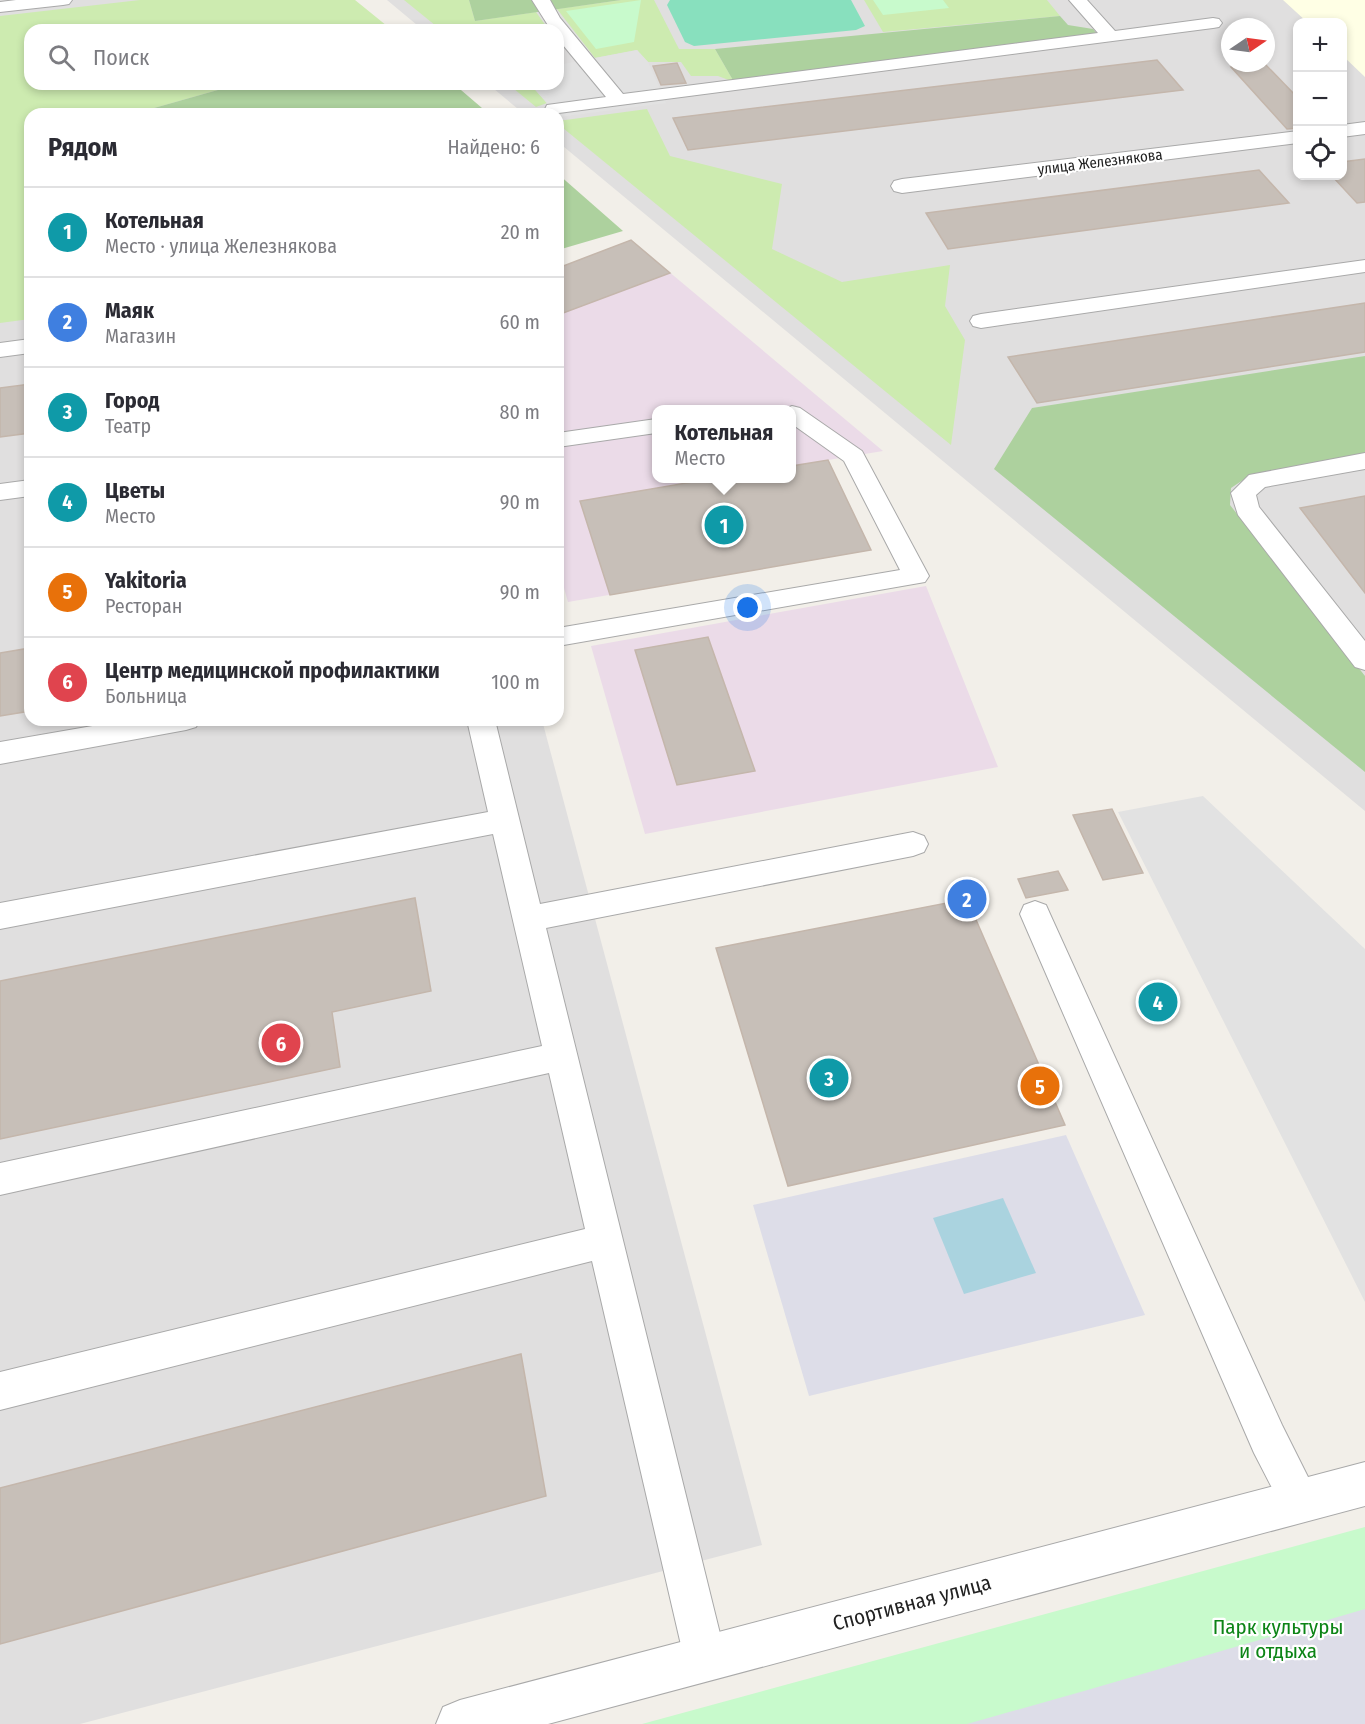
<!DOCTYPE html>
<html lang="ru">
<meta charset="utf-8">
<style>
:root{--surface:#fff;--page:#f7f7f7;--text:#2b2b33;--muted:#7c7c81;--line:#e1e1e2;--accent:#d93025}
body{margin:0;font-family:"Fira Sans Condensed",sans-serif;background:var(--page);color:var(--text)}
.controls{position:absolute;right:18px;top:18px;display:grid;overflow:hidden;border-radius:12px;box-shadow:0 3px 9px #0003}
.controls button{width:54px;height:54px;display:grid;place-items:center;padding:0;border:0;border-bottom:2px solid var(--line);background:var(--surface);color:var(--text);font:30px sans-serif}
.compass{position:absolute;left:1221px;top:18px;width:54px;height:54px;border-radius:50%;background:var(--surface);box-shadow:0 3px 9px #0003;rotate:77deg}
.you{position:absolute;left:748px;top:608px;width:21px;height:21px;margin:-15px;border:4px solid #fff;border-radius:50%;background:#1a73e8;box-shadow:0 0 0 9px #1a73e833}
.badge{display:grid;place-items:center;width:39px;height:39px;border-radius:50%;background:var(--accent);color:#fff;font-size:20px;font-weight:700}
.pin{position:absolute;translate:-50% -50%;border:3px solid #fff;box-shadow:0 2px 6px #0006}
.popup{position:absolute;left:652px;top:405px;width:144px;height:78px;box-sizing:border-box;display:grid;place-content:center;border-radius:12px;background:var(--surface);filter:drop-shadow(0 2px 4px #0005);font-size:20px;white-space:nowrap;color:var(--muted)}
.popup b{font-size:22px;color:var(--text)}
.popup::after{content:'';position:absolute;left:50%;top:100%;margin-left:-12px;border:12px solid transparent;border-top-color:var(--surface)}
.list{margin:0;padding:0;list-style:none}
h2{display:flex;justify-content:space-between;align-items:center;height:78px;margin:0;padding:0 24px;font-size:26px}
h2 small{font-size:20px;font-weight:400;color:var(--muted)}
.list li{display:grid;grid-template-columns:39px 1fr auto;gap:18px;align-items:center;box-sizing:border-box;height:90px;padding:0 24px;border-top:2px solid var(--line)}
.list b{display:block;font-size:22px;white-space:nowrap}
.list p{margin:0;font-size:20px;white-space:nowrap;color:var(--muted)}
.list em{font-size:20px;font-style:normal;color:var(--muted)}
.icon{flex:none;width:33px;height:33px;fill:none;stroke:currentColor;stroke-width:2;stroke-linecap:round;stroke-linejoin:round}
.map{position:relative;flex:none;width:1365px;height:1724px;overflow:hidden}
.search{position:absolute;background:var(--surface);box-shadow:0 3px 9px #0003;left:24px;top:24px;width:540px;height:66px;display:flex;align-items:center;gap:15px;box-sizing:border-box;padding:0 21px;border-radius:18px;color:var(--muted);font-size:22px}
.panel{position:absolute;background:var(--surface);box-shadow:0 3px 9px #0003;left:24px;top:108px;width:540px;height:618px;border-radius:18px}
.map>svg:first-child{display:block}
</style>
<div class="map">
<svg width="1365" height="1724" viewBox="0 0 1365 1724">
<rect width="100%" height="100%" fill="#f2efe9"/>
<path fill="#e0dfdf" fill-rule="evenodd" d="M0,0H348L30,30V84H373L381,114H30V720H542L762,1545L80,1724H0Z
M387,0H1365V811L558,142V114H524L488,84H558V30H423ZM1298,22H1342V176H1298ZM1230,27H1266V63H1230Z"/>
<path fill="#ebdbe8" fill-rule="evenodd" d="M631,240L883,451L828,460L871,550L568,602L558,567V268ZM656,410H792V478H656Z
M926,586L998,767L645,834L591,646Z"/>
<path fill="#ffffe5" d="M1283,0H1365V77L1343,56L1342,22H1307Z"/>
<path fill="#cdebb0" d="M140,0H355L392,30H30V84H239L133,114H30V319L0,323V16Z
M404,0H469L475,21L536,12L549,30H441Z
M621,0H654L679,49H715L734,82L718,76H691L681,62H648L637,50L595,58L557,9Z
M864,0H1047L1060,16L883,32Z
M508,84H530L547,103L536,107Z
M647,109L670,156L782,184L772,249L842,282L950,265L945,306L965,340L951,445L558,124V121Z"/>
<path fill="#add19e" d="M469,0H621L475,21Z
M1060,16L1068,25L1093,29L1098,35L734,82L715,49Z
M239,84H454L489,114H133Z
M558,174L623,231L558,250Z
M1365,356V455L1249,476L1231,488L1230,505L1365,676V772L994,469L1032,408Z"/>
<path fill="#c8facc" d="M641,0L634,42L596,49L566,11Z
M873,0H943L949,8L883,15Z
M1365,1527V1724H642Z"/>
<path fill="#88e0be" d="M670,0H851L865,26L856,30L694,46L685,42L667,5Z"/>
<path fill="#e2e2e2" d="M637,50L648,62L666,103L559,117L530,84H558V65Z
M1203,796L1365,949V1302L1118,812Z"/>
<path fill="#dddde8" d="M1066,1135L1145,1315L809,1396L753,1205Z
M1365,1609V1724H967L1084,1691Z"/>
<path fill="#aad3df" d="M1003,1198L1036,1273L964,1294L933,1218Z"/>
<path fill="#c7bfb8" stroke="#c4b6ab" stroke-width="1.5" d="M1157,60L1183,90L688,150L673,118Z
M677,63L686,83L661,85L653,66Z
M1264,63L1298,98V128L1287,129L1231,67Z
M1365,159V202L1357,203L1332,176H1342V162Z
M1259,170L1289,203L948,249L926,213Z
M631,240L670,273L558,315V268Z
M1365,303V352L1037,403L1008,357Z
M30,384V433L0,437V388Z
M828,460L871,550L610,595L580,501L716,478H792V466Z
M1365,496V593L1300,508Z
M708,637L755,771L677,785L635,650Z
M30,648V711L0,716V653Z
M1112,809L1143,873L1103,880L1073,815Z
M1058,871L1068,890L1026,898L1018,879Z
M415,898L431,991L332,1012L340,1067L0,1139V981Z
M967,899L1065,1125L788,1186L716,948Z
M521,1354L546,1496L0,1644V1488Z"/>
<g fill="none" stroke-linecap="round" stroke-linejoin="round">
<defs>
<path id="service" d="M16,0H72L69,4L63,5L0,12V2Z
M532,0H550L560,18L623,94L1098,33L1069,0H1087L1115,31L1213,18L1219,19L1222,23L1219,27L1213,28L551,114L545,109L547,105L606,97L558,39V30H551Z
M1365,260V272L981,328L973,326L970,321L973,316L981,314Z
M30,339V353L0,357V343Z
M792,406L800,408L862,451L929,576L925,582L558,646V628L900,570L844,461L792,424V410H783Z
M656,419V433L558,447V433Z
M1365,453V469L1265,487L1256,495L1259,507L1365,641V670L1355,667L1238,515L1231,493L1249,475Z
M30,480V496L0,500V484Z
M127,720H200L196,727L186,730L0,764V742Z
M467,720H495L540,904L913,832L924,836L928,844L924,852L913,856L546,928L726,1658L720,1673L705,1679L690,1673L684,1658L592,1261L0,1410V1372L585,1229L549,1073L0,1195V1163L542,1046L493,834L0,929V903L488,812Z
M1035,901L1046,905L1050,914L1282,1425L1320,1501L1314,1515L1300,1521L1286,1515L1254,1453L1020,914L1024,905Z"/>
<path id="minor" d="M1365,122V134L1342,137V125Z
M1298,131V143L902,193L894,191L891,186L894,181L902,179Z"/>
<path id="tertiary" d="M1365,1462V1506L548,1724H436L443,1707L460,1700Z"/>
</defs>
<use href="#service" stroke="#a9a9a9" stroke-width="2"/>
<use href="#minor" stroke="#a9a9a9" stroke-width="2"/>
<use href="#tertiary" stroke="#a9a9a9" stroke-width="2"/>
<use href="#service" fill="#fff" fill-rule="evenodd"/>
<use href="#minor" fill="#fff" fill-rule="evenodd"/>
<use href="#tertiary" fill="#fff" fill-rule="evenodd"/>
</g>
<g text-anchor="middle" dominant-baseline="central" stroke-width="4.5" stroke-linejoin="round" paint-order="stroke">
<g font-size="15" fill="#222" stroke="#fff">
<text transform="translate(1100 162) rotate(-7)">улица Железнякова</text>
</g>
<g font-size="21" fill="#222" stroke="#fff">
<text transform="translate(912 1603) rotate(-15)">Спортивная улица</text>
</g>
<g font-size="21" fill="#0c8416" stroke="#fff">
<text x="1278" y="1627">Парк культуры<tspan x="1278" dy="24">и отдыха</tspan></text>
</g>
</g>
</svg>
<div class="controls">
<button>+</button>
<button>−</button>
<button><svg class="icon" aria-label="locate" viewBox="0 0 24 24"><circle cx="12" cy="12" r="6"/><path d="M12 2v4M12 18v4M2 12h4M18 12h4"/></svg></button>
</div>
<svg class="compass" viewBox="-18 -18 36 36"><path d="M0-13l5 13h-10z" fill="#e53935"/><path d="M0 13l5-13h-10z" fill="#7c7c81"/></svg>
<div class="you"></div>
<div class="pin badge" style="left:724px;top:525px;background:#0f9aa8">1</div>
<div class="popup"><b>Котельная</b>Место</div>
<div class="pin badge" style="left:967px;top:899px;background:#3f7fe0">2</div>
<div class="pin badge" style="left:829px;top:1078px;background:#0f9aa8">3</div>
<div class="pin badge" style="left:1158px;top:1002px;background:#0f9aa8">4</div>
<div class="pin badge" style="left:1040px;top:1086px;background:#e8710a">5</div>
<div class="pin badge" style="left:281px;top:1043px;background:#e0444e">6</div>
<div class="search"><svg class="icon" aria-label="search" viewBox="0 0 24 24"><circle cx="10" cy="10" r="6"/><path d="M15 15l6 6"/></svg>Поиск</div>
<section class="panel">
<h2>Рядом<small>Найдено: 6</small></h2>
<ul class="list">
<li><span class="badge" style="background:#0f9aa8">1</span><div><b>Котельная</b><p>Место · улица Железнякова</p></div><em>20 m</em></li>
<li><span class="badge" style="background:#3f7fe0">2</span><div><b>Маяк</b><p>Магазин</p></div><em>60 m</em></li>
<li><span class="badge" style="background:#0f9aa8">3</span><div><b>Город</b><p>Театр</p></div><em>80 m</em></li>
<li><span class="badge" style="background:#0f9aa8">4</span><div><b>Цветы</b><p>Место</p></div><em>90 m</em></li>
<li><span class="badge" style="background:#e8710a">5</span><div><b>Yakitoria</b><p>Ресторан</p></div><em>90 m</em></li>
<li><span class="badge" style="background:#e0444e">6</span><div><b>Центр медицинской профилактики</b><p>Больница</p></div><em>100 m</em></li>
</ul>
</section>
</div>
